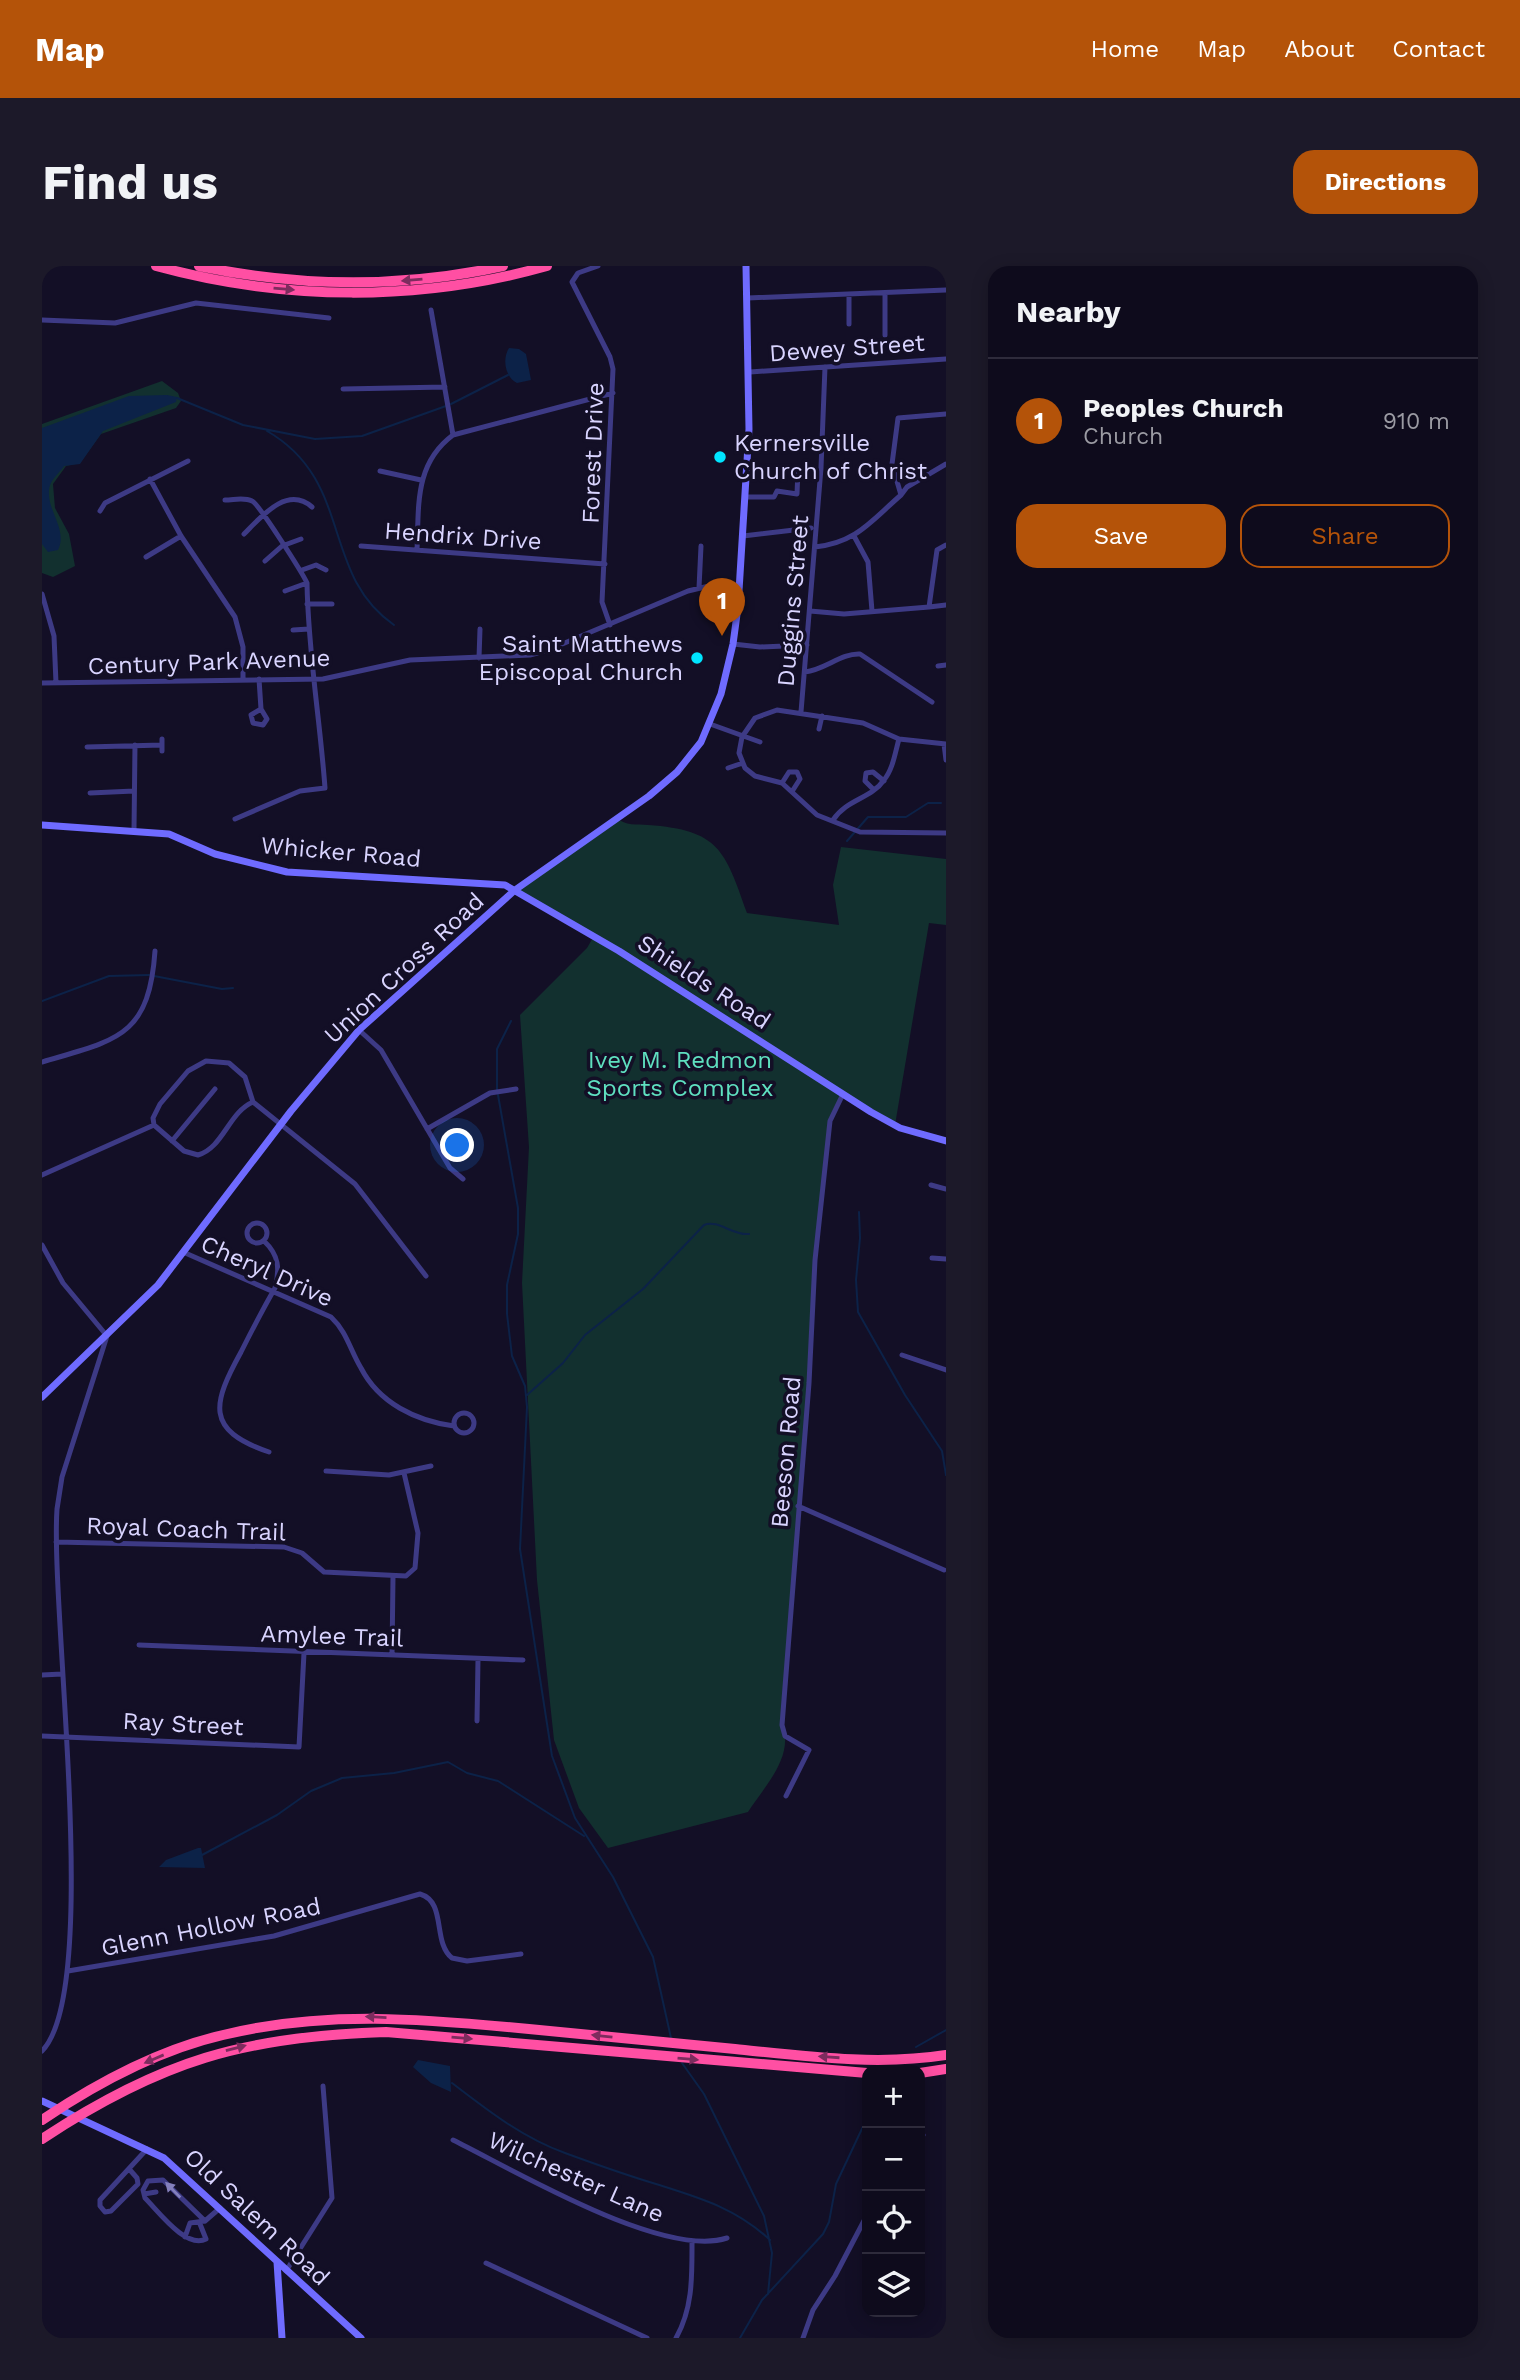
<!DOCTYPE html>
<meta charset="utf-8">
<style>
:root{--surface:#0e0b1c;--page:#1c1929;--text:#f1f3f6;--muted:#9b9ba3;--line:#2e2b3b;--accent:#b45309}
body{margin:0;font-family:"Work Sans",sans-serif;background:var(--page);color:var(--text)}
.controls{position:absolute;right:21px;bottom:21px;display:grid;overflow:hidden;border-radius:14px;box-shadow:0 4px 18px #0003}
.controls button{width:63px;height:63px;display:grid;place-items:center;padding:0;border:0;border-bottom:2px solid var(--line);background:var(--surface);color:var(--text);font:35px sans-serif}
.you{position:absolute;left:416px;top:880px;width:24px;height:24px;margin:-18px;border:5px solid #fff;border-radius:50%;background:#1a73e8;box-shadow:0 0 0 10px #1a73e833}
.badge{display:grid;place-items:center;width:46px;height:46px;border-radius:50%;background:var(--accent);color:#fff;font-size:23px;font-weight:700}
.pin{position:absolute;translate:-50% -58px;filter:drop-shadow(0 2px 4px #0008)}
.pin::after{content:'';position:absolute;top:37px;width:24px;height:21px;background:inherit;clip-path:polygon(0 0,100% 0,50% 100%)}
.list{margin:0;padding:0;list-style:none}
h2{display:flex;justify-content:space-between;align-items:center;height:91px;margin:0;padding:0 28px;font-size:30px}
h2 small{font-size:23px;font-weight:400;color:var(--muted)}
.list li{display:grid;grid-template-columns:46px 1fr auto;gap:21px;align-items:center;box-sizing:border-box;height:126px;padding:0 28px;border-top:2px solid var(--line)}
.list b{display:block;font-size:26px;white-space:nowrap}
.list p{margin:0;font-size:23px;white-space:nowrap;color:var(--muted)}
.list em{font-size:23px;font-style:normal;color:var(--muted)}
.actions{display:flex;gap:14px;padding:21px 28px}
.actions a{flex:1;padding:16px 0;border:2px solid var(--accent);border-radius:21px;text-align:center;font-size:24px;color:var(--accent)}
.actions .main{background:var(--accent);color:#fff}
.icon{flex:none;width:38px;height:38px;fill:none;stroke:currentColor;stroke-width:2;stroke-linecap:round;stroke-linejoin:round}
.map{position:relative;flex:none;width:904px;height:2072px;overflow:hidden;border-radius:21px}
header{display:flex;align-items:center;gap:42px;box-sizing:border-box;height:98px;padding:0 35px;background:var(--accent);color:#fff}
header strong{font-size:33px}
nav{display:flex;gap:38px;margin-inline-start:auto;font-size:24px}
.intro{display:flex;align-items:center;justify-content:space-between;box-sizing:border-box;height:168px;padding:0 42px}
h1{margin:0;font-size:49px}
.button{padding:18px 32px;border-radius:21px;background:var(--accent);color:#fff;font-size:24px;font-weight:700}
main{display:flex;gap:42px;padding:0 42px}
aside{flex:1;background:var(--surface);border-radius:21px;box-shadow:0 4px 18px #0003}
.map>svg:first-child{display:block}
</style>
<header>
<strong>Map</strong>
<nav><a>Home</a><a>Map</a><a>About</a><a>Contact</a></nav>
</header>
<div class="intro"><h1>Find us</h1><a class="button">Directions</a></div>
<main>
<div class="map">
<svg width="904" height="2072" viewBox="0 0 904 2072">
<rect width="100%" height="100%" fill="#130f26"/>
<path fill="#12302f" d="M120,115L136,127L139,135L134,142L59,168L38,197L24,200L11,218L13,242L27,268L33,300L11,311L0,307V158Z
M575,552C583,560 595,558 606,559C677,564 683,584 705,647L797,659L791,619L799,581L904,593V659L887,657L853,859L801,828L788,855L773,994L767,1117L740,1459C753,1490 722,1521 706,1546L566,1582L537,1542L512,1474L495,1314L480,1017L487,881L478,749L545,682L552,670L473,624Z"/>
<path fill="#0c2248" d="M467,82L477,83L484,88L489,114L475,117C463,111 460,93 467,82Z
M125,129L135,131L134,136L61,165L38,198L22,200C17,208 8,213 7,224C5,245 26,264 16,284L6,286L0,278V162L87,130Z
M156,1582H159L163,1602L117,1601L124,1594Z
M376,1794L408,1800L409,1826L389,1817L371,1801Z"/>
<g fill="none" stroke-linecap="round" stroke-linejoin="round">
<path stroke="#0c2248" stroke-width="2" d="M135,132L201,159L273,173L320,170L404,140
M409,138L466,109
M225,165C312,215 278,308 352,359
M805,575L826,551H864L886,537H899
M112,710L180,723L191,722
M0,735L67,710L107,709
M455,824V783L469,755
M456,829L476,942V968L465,1019V1048L470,1090L483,1120L485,1141L478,1283L510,1490L533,1552L571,1611L611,1691L629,1772
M817,946L818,972L814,1014L816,1046L863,1129L900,1185L904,1209
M485,1129L521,1097L543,1069L601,1023L662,959C676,953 691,970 707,968
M160,1589L235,1549L269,1525L300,1512L352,1507L406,1496L425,1507L456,1515L542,1570
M874,1781L904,1764
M640,1797L662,1828L722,1950L730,1987L726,2028
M410,1817C445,1844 481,1872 523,1887C553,1898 584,1909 614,1918C658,1932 694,1942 728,1974
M698,2072L720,2034L781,1968L787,1956L794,1918L825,1852"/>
<path stroke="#3d3a85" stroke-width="5" d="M556,0L536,7L530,16L568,91L571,103L560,336L568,359
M843,28V69
M807,29V58
M706,32L904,24
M389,44L411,169
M0,54L73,57L154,37L287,52
M708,106L904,93
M301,123L403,121
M904,148L856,152L850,198L859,229L865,221L904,198
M338,205L379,214
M108,213L139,270L193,351L201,381V413
M703,231H732L735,225L755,228L756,203
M183,234C192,234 202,231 210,235C217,238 261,308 265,317C266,386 278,453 283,522L258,525L193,553
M58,245L63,237L146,195
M202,268C219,251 245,219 270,241
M701,270L769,262
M812,270L826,296L830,345
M904,279L895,284L887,341L904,339
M319,280L563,298
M773,281C814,277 829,255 859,229
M375,284C377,240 372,198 411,169L571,127
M104,291L139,270
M223,295L240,280L259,273
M260,304L274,299L284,304
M657,322L659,280
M243,325L265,317
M0,328L12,370L14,417
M265,338H290
M768,345L802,348L887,341
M251,364L267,363
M691,378L718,381L765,379
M437,392L438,363
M896,400L904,399
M763,406C783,404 799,387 818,388L890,436
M217,413L219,443L225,453L221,459L211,457L209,449L219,443
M0,417L281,413L368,394L488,389L506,384L646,325L667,320L698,321
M759,446L779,202L783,101
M668,458L718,476
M777,463L780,450
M120,473V485
M902,478L904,494
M904,478L857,473L821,457L735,444L713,452L700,471L697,487L703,502L713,510L740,517L775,549L818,566L904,567
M45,481L120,479
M686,502L701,497
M740,517L747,506H755L758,513L751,524
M832,524L823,515L824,507L831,506L842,515
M48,527L92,525
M791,554C805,533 829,533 842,514C851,503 853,487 857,473
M92,564L93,479
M317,764L339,784L408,902L421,913
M0,796C74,774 107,772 113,685
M211,836C187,846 181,882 156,889L142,885L112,859L111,852L118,838L146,805L164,795L187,797L203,811L211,836L313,918L384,1010
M385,863L448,827L474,823
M130,875L173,823
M0,909L112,859
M889,919L904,923
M205 967a10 10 0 1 1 20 0a10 10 0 1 1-20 0Z
M222,975C237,989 238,1003 233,1022C221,1043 210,1064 199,1086C171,1137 162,1164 227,1186
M0,979L21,1017L65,1070L20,1211L15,1243C8,1345 60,1724 0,1785
M141,986L289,1051C305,1066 308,1084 319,1102C337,1137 374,1155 412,1160
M890,992L904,993
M860,1089L904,1104
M412 1157a10 10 0 1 1 20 0a10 10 0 1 1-20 0Z
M284,1205L347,1209L389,1200
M756,1240L902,1304
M14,1276L242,1281L260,1287L282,1306L364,1310L373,1302L376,1267L362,1207
M97,1379L481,1394
M350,1389L351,1311
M0,1409L20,1408
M435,1455L436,1393
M0,1470L257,1481L262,1387
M744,1530L767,1484L743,1470L740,1459L767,1117L773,994L788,855L801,828
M26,1705L232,1670L378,1628C405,1636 390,1676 410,1692L425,1695L479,1688
M878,1873L881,1869
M411,1874C472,1904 621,1993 685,1972
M88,1904L95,1912L96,1918L69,1945L63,1946L58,1940V1934L105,1883
M102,1928L114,1926
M158,1958L164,1973C144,1983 117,1946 103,1932L101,1924L106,1915L121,1914L163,1955
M143,1971L148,1957L163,1955L178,1942
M444,1997L605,2072
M244,2005L290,1932L281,1820
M634,2072C651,2042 650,2010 650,1976
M761,2072L771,2044L793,2010L825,1949"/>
<path stroke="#6f6bff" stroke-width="7" d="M0,559L127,568L173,588L245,606L463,619L577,685L829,846L858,862L904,875
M0,1131L116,1019L249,845L317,764L473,624L607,530L635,506L659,476L679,428L691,378L696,341L707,163L704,0
M0,1835L122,1892L319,2072
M235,1996L240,2072"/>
<path stroke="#ff4fa3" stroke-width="10" d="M114,0C242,35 377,36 505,0
M157,0C258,21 361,22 461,0
M878,1807L904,1803
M0,1854C55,1817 116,1784 181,1769C283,1744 383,1753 487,1763C555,1770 624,1776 693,1783C762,1790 835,1800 904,1789
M0,1873C118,1795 203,1770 344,1766L825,1807"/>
</g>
<defs><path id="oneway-solid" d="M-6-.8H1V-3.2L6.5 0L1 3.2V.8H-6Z" transform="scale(1.75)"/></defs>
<g fill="#7d2c5e">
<use href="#oneway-solid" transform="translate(370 14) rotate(175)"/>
<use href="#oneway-solid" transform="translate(242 23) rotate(5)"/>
<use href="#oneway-solid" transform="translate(334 1751) rotate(-177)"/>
<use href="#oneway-solid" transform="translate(560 1770) rotate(-174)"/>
<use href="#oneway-solid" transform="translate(420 1772) rotate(5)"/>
<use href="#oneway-solid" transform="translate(194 1782) rotate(-15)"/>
<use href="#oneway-solid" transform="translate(787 1791) rotate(-176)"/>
<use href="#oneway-solid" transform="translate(112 1793) rotate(157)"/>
<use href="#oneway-solid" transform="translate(646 1793) rotate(5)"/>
</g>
<use fill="#837fbc" href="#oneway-solid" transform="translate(131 1924) rotate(-134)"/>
<g fill="#00e5ff" stroke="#130f26" stroke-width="2.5">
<circle cx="678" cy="191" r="7"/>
<circle cx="655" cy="392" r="7"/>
</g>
<g text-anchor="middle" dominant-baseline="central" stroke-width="7" stroke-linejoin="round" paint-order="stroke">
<g font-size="24" fill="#d9d4ff" stroke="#130f26">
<text transform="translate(805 82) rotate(-4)">Dewey Street</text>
<text transform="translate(551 187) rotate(-88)">Forest Drive</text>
<text transform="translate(421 270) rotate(4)">Hendrix Drive</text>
<text transform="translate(751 335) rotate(-85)">Duggins Street</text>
<text transform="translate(167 396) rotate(-2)">Century Park Avenue</text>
<text transform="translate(299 586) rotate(5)">Whicker Road</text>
<text transform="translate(362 702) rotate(-43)">Union Cross Road</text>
<text transform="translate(662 716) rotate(33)">Shields Road</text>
<text transform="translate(225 1005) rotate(24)">Cheryl Drive</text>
<text transform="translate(744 1186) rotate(-85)">Beeson Road</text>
<text transform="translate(144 1263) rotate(2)">Royal Coach Trail</text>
<text transform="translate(290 1370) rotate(2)">Amylee Trail</text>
<text transform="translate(141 1458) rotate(3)">Ray Street</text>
<text transform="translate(169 1661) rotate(-11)">Glenn Hollow Road</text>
<text transform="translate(534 1911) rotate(24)">Wilchester Lane</text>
<text transform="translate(215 1951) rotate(43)">Old Salem Road</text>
</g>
<g font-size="24" fill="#d9d4ff" stroke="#130f26" text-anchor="start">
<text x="692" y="177">Kernersville<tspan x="692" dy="28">Church of Christ</tspan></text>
<text x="641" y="378" text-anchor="end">Saint Matthews<tspan x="641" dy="28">Episcopal Church</tspan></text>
</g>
<g font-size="24" fill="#5fe0c0" stroke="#130f26">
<text x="638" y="794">Ivey M. Redmon<tspan x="638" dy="28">Sports Complex</tspan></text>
</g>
</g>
</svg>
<div class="controls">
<button>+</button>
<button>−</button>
<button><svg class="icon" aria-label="locate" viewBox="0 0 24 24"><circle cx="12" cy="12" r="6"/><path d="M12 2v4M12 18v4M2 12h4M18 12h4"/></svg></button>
<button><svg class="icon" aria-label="layers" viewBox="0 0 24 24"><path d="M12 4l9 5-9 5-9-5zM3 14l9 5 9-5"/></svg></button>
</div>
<div class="you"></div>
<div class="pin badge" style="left:680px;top:370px">1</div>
</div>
<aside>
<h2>Nearby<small></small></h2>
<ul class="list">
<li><span class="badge">1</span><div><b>Peoples Church</b><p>Church</p></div><em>910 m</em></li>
</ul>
<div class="actions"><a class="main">Save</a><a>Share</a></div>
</aside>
</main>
